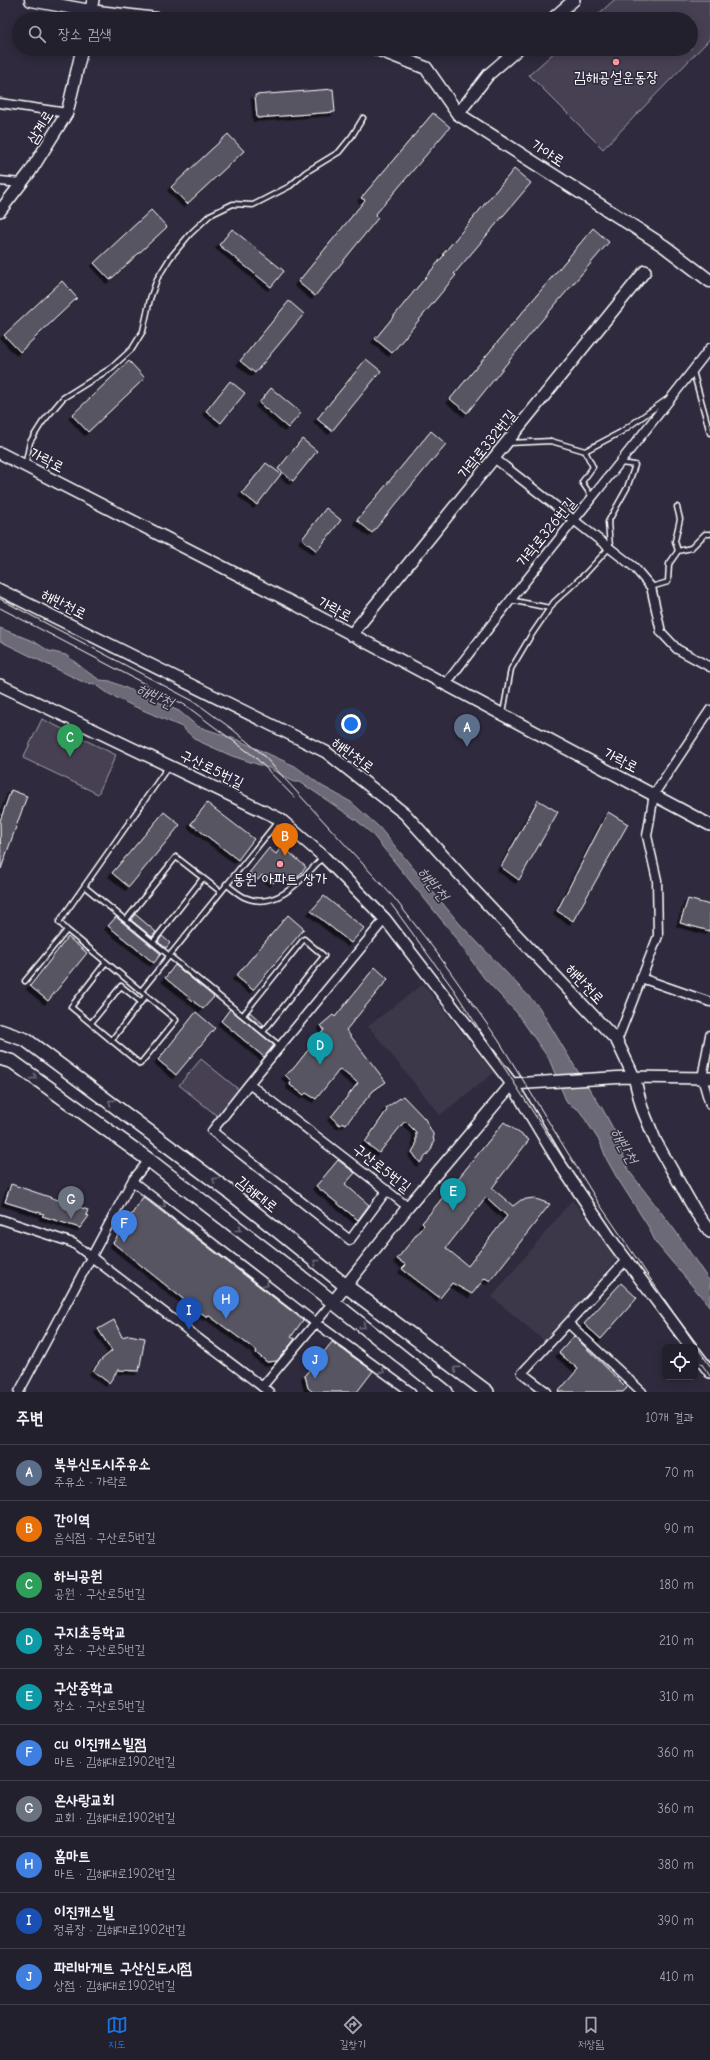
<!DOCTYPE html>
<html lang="ko">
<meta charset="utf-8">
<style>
:root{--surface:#23202e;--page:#2f2d3a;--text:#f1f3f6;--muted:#a3a3aa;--line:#403e4a;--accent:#1a73e8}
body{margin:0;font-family:"Comic Neue","Poor Story",sans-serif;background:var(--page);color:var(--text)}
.controls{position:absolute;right:12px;bottom:12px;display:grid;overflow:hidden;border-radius:6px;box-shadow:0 2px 10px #0003}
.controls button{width:36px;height:36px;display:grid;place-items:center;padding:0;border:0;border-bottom:1px solid var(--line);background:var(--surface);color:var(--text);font:20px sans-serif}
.you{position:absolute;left:351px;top:724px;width:14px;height:14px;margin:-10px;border:3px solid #fff;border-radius:50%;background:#1a73e8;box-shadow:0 0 0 6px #1a73e833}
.badge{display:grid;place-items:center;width:26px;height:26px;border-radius:50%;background:var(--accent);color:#fff;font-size:13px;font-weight:700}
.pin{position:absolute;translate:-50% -33px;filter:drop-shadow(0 1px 2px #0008)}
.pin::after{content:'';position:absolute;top:21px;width:14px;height:12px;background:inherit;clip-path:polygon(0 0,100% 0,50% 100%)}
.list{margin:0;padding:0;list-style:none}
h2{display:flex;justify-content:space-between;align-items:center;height:52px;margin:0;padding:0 16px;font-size:17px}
h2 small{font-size:13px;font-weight:400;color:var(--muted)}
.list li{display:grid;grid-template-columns:26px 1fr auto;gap:12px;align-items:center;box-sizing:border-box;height:56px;padding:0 16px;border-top:1px solid var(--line)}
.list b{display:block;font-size:15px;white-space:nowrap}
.list p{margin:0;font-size:13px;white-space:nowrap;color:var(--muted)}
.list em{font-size:13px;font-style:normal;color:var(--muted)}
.icon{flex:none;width:22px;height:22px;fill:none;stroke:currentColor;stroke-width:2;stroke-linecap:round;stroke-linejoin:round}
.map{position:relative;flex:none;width:710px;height:1392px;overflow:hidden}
.search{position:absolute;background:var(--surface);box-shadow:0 2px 10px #0003;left:12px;right:12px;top:12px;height:44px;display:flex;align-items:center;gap:10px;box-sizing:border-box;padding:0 14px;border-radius:22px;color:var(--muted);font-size:15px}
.sheet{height:612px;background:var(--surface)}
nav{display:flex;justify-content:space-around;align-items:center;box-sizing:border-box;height:56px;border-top:1px solid var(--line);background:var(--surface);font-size:11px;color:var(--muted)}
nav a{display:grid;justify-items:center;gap:2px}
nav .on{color:var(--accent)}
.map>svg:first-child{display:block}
</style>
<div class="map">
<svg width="710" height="1392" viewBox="0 0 710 1392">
<defs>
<filter id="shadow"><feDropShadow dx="-3.5" dy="3.5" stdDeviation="0" flood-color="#0009"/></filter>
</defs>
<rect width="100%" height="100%" fill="#2f2a3d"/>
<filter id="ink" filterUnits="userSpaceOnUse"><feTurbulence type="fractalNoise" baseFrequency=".025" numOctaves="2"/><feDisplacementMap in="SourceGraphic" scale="8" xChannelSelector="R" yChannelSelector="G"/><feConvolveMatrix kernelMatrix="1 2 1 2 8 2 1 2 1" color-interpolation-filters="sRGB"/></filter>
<g filter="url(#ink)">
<path fill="#3c3749" d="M423,984L494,1073L440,1115L368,1026Z
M572,1200L618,1257L547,1343L492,1297Z"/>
<path fill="#464152" stroke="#a2a0a8" d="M614,0H710V39L603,149L529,75L558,49H691V19H593Z
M42,719L116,755L98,794L23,758Z
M201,1059L242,1092L221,1119L179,1085Z"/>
<path fill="#6d6a77" stroke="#a7a6ad" d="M0,628L35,642L49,651L66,655L89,673L100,680L110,681L179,711L197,726L238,740L295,766L322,786L351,802L379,827L459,923L539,1007L575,1067L602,1108L614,1130L629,1171L674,1229L710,1282V1307L656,1243L648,1226L616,1176L607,1160L600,1142L579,1110L567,1103L549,1059L517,1013L484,978L449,929L372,834L356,820L300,782H294L269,768L232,756L196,740L182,727L131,705L109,694L95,684L85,683L0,641Z"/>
<path fill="#595564" stroke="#fff" fill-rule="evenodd" filter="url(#shadow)" d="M333,89L335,112L257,118L255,95Z
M433,113L450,127L375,215L378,218L315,296L298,282L365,200L361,198Z
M228,134L244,151L187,204L171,187Z
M514,169L531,183L454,274L456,275L392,353L375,339L444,255L443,254Z
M151,210L167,227L110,280L94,263Z
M593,228L609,242L537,326L467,413L450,399Z
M232,229L284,271L271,287L219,245Z
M62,281L77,298L20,352L4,335Z
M289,301L304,314L255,373L240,361Z
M366,359L381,371L332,431L317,419Z
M129,361L145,378L88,432L72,415Z
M230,381L245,393L221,423L206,411Z
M271,388L301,413L288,428L259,403Z
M431,431L446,444L372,533L357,520Z
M302,439L317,451L293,481L278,469Z
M266,463L281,474L257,505L242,493Z
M326,508L341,520L317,551L302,539Z
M11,790L27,796L1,869L0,821Z
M538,800L558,812L519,880L501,867Z
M207,803L254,839L238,860L191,824Z
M164,812L180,825L129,887L112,873Z
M608,812L628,824L573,921L557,911Z
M282,846L306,867L297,878L294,876L289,882L280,874L273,883L262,875L258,880L249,873L269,848L276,854Z
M324,896L364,928L351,943L311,911Z
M688,899L710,905V931L680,923Z
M135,914L156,932L152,937L131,920Z
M288,915L304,929L253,990L236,976Z
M116,917L161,954L154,963L108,926Z
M162,936L170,943L166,948L158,942Z
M68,937L87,953L48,1001L30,986Z
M175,965L214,997L203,1009L165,978Z
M375,967L388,979L346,1030L386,1082L373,1091L346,1124L343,1123L340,1125L331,1117L358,1083L340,1069L316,1099L306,1093L304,1095L290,1085L291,1081L285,1075L293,1069L324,1030L321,1025L333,1015L335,1017Z
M230,1009L274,1045L264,1057L221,1021Z
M196,1012L215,1028L176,1075L158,1060Z
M250,1012L264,1025L262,1027L248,1015Z
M403,1096L425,1119L433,1134L434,1142L431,1150L420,1163L412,1152L416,1145V1132L405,1121L379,1153L365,1142L387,1110L386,1108Z
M504,1122L529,1140L492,1188L513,1206L521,1200L533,1198L550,1204L490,1281L485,1278L472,1294L452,1283L440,1298L402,1269L406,1265L397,1259L424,1225L422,1223ZM486,1197L507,1216L468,1266L446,1248Z
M338,1160L355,1173L345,1184L369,1205L358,1220L316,1186Z
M11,1184L88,1210L86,1215L89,1216L80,1228L42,1216L44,1214L5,1202Z
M143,1197L303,1320L291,1337L295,1339L277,1361L267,1362L256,1353L257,1351L208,1315L207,1317L188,1303L113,1243Z
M621,1283L637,1298L601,1339L584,1324Z
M114,1320L122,1337L129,1335L145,1338L139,1371L118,1370L109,1383L93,1371L101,1360L112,1351L98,1329Z
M574,1336L627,1388L623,1392H558L578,1369L559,1353Z
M332,1342L373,1371L357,1392H313L308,1388L305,1375Z"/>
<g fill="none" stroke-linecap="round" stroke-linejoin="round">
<defs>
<path id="service" d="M693,371L710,433
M509,443L551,441L585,451L621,432L666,400
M585,451L593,467L582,482L592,497
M25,466L30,442L42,423L63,398L111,368L132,349L143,331L150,299L157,279L170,258L190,234L210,215L233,204L253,205L290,186L306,172L339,152L352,136L363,118
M677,507L680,519L675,541L678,551
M651,587L668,582L669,564L678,551L691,548L705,534H710
M510,600L550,608
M503,713L511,669L530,637L554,602L586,573L610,547L608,522L627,488L635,465L621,463
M203,878L221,892
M226,884C232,889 238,894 244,897C277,912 303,878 323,857
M85,887L280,1046
M126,920L176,857L203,878L153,942
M67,930L176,1020L140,1064L71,1007L106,962
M25,981L67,930L59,922L168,767
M141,991L279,820
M243,1015L304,939L324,956L263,1032
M91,1023L121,986L141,1002L146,996
M111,1041L141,1002"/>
<path id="minor" d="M0,103L67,113
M0,181L21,183
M494,458L634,567L651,587L661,632L677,649L710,667
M445,685C531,571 623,461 710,348
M385,919L249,1084L212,1131L350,1240L387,1190
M641,978L710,1002
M710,1035L702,1078L710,1105
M617,1041L658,936L657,880L647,836L654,794L710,710
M249,1084L408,1207
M132,1181L316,1323L411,1392
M0,1219L73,1243L269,1392
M568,1323L642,1392
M262,1387L333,1302
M19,1392L132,1181L149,1160
M547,1392L522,1373L627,1259"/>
<path id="tertiary" d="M89,19L93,0
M552,19L574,0
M458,114L489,74L518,49
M0,211L30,172L67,113L82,49
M0,453L289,601L710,825
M0,590L326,752L405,814L474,890L617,1041L634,1077L642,1108L656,1142L697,1214L710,1232
M351,635L645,271
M0,685L280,819L323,856L385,919L512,1084L560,1164L612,1241L691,1347
M512,1084L626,1077L710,1078
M333,1302L408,1207L512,1084
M695,1352L710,1372"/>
<path id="secondary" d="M31,0L90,11L157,19
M377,49L426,68L458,114L664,246L710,281"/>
<path id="primary" d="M0,1031L26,1040L227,1190L346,1286L487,1392
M0,1058L13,1062L149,1160L319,1291L446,1392"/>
</defs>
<use href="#service" stroke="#fff" stroke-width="7"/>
<use href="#minor" stroke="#fff" stroke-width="11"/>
<use href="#tertiary" stroke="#fff" stroke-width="14"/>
<use href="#secondary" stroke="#fff" stroke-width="15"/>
<use href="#primary" stroke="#fff" stroke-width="16"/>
<use href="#service" stroke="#2f2a3d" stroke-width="4"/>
<use href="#minor" stroke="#2f2a3d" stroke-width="8"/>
<use href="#tertiary" stroke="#2f2a3d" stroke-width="11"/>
<use href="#secondary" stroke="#2f2a3d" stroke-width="12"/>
<use href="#primary" stroke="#2f2a3d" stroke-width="13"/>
<path stroke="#fff" stroke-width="1" d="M0,599L195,702L232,729L262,754L395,899L437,953L499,1041L598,1202L710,1366
M0,608L185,705L255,757L294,797
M391,904L454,990L564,1160
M701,1363L710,1376"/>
</g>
<defs><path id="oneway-chevron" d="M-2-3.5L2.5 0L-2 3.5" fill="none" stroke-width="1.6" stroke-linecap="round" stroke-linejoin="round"/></defs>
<g stroke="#6d6a77">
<use href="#oneway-chevron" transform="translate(34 1077) rotate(36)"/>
<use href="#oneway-chevron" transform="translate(111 1102) rotate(-143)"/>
<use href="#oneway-chevron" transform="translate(215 1180) rotate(-143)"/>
<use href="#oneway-chevron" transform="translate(163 1205) rotate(38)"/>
<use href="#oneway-chevron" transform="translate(239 1229) rotate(38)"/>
<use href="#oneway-chevron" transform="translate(316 1262) rotate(-141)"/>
<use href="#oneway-chevron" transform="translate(266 1284) rotate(38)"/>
<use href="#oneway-chevron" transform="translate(363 1326) rotate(38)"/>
<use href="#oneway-chevron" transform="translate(456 1369) rotate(-143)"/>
<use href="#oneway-chevron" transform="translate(382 1371) rotate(36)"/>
</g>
</g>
<g fill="#ff9aa2" stroke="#2f2a3d" stroke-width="1.5">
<circle cx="616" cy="62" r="4"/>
<circle cx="280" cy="864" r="4"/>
</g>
<g text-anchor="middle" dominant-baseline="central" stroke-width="3" stroke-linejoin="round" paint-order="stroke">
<g font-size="15" fill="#fff" stroke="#2f2a3d">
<text x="616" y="77">김해공설운동장</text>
<text x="280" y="879">동원 아파트 상가</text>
</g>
<g font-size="15" fill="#fff" stroke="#2f2a3d">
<text transform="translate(40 127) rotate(-58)">삼계로</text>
<text transform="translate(548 153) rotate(33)">가야로</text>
<text transform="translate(487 444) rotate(-51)">가락로332번길</text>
<text transform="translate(47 460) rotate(27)">가락로</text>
<text transform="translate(546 532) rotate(-51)">가락로326번길</text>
<text transform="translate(64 604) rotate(27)">해반천로</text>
<text transform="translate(335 609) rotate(28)">가락로</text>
<text transform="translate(353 755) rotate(37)">해반천로</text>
<text transform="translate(621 760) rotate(27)">가락로</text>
<text transform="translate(212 769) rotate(26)">구산로5번길</text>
<text transform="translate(585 984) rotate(47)">해반천로</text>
<text transform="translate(382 1168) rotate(38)">구산로5번길</text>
<text transform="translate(257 1194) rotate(39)">김해대로</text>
</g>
<g font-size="16" font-style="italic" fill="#b6b4bb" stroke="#2f2a3d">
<text transform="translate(155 696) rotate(25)">해반천</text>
<text transform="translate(433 884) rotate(51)">해반천</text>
<text transform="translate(624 1146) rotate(61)">해반천</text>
</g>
</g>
</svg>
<div class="controls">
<button><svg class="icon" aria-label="locate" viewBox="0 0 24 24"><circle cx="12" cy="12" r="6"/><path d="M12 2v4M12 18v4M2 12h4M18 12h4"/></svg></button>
</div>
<div class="you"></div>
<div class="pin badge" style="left:467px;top:747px;background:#5c6f8a">A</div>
<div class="pin badge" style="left:285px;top:856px;background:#e8710a">B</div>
<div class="pin badge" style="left:70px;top:757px;background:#2e9e5b">C</div>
<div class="pin badge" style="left:320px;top:1065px;background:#0f9aa8">D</div>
<div class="pin badge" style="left:453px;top:1211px;background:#0f9aa8">E</div>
<div class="pin badge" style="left:124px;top:1243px;background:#3f7fe0">F</div>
<div class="pin badge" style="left:71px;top:1219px;background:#6b7280">G</div>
<div class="pin badge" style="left:226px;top:1319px;background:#3f7fe0">H</div>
<div class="pin badge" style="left:189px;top:1330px;background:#1a4fb4">I</div>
<div class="pin badge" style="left:315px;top:1379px;background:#3f7fe0">J</div>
<div class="search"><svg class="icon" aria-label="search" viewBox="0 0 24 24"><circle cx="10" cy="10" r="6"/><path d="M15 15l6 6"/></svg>장소 검색</div>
</div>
<section class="sheet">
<h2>주변<small>10개 결과</small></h2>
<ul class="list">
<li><span class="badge" style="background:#5c6f8a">A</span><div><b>북부신도시주유소</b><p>주유소 · 가락로</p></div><em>70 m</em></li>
<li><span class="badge" style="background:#e8710a">B</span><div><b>간이역</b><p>음식점 · 구산로5번길</p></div><em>90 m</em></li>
<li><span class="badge" style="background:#2e9e5b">C</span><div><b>하늬공원</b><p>공원 · 구산로5번길</p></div><em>180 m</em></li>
<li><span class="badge" style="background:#0f9aa8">D</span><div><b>구지초등학교</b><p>장소 · 구산로5번길</p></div><em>210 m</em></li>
<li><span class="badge" style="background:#0f9aa8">E</span><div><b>구산중학교</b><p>장소 · 구산로5번길</p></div><em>310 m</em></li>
<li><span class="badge" style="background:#3f7fe0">F</span><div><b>cu 이진캐스빌점</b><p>마트 · 김해대로1902번길</p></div><em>360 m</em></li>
<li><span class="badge" style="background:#6b7280">G</span><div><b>온사랑교회</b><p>교회 · 김해대로1902번길</p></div><em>360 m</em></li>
<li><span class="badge" style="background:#3f7fe0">H</span><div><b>홈마트</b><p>마트 · 김해대로1902번길</p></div><em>380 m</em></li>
<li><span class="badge" style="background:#1a4fb4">I</span><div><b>이진캐스빌</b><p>정류장 · 김해대로1902번길</p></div><em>390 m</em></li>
<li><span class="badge" style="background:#3f7fe0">J</span><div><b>파리바게트 구산신도시점</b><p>상점 · 김해대로1902번길</p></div><em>410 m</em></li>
</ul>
</section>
<nav>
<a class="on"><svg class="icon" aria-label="map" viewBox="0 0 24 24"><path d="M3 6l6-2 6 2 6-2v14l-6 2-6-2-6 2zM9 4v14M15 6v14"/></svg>지도</a>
<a><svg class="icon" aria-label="directions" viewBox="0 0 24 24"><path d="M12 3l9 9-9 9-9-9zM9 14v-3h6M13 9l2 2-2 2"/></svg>길찾기</a>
<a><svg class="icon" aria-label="saved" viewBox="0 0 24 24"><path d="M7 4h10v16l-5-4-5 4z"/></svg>저장됨</a>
</nav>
